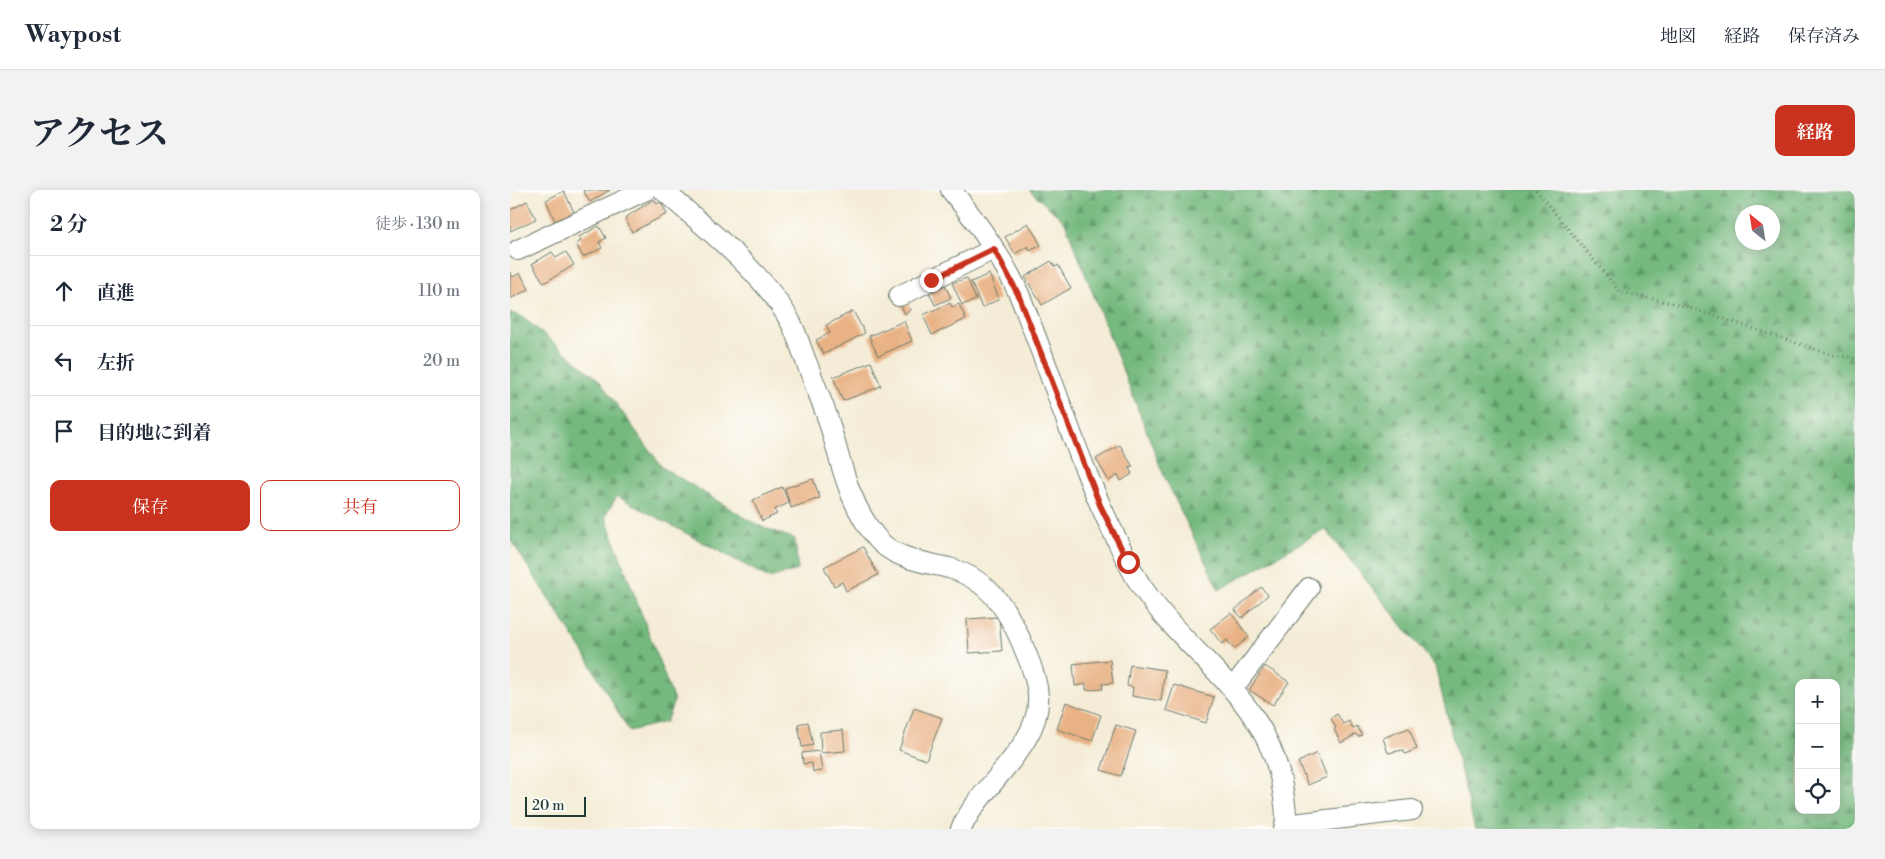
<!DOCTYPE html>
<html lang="ja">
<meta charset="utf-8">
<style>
:root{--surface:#fff;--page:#f2f2f3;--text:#1f2937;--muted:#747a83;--line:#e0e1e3;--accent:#c8321e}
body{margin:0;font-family:"Libre Bodoni","Noto Serif JP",serif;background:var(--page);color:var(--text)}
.controls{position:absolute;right:15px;bottom:15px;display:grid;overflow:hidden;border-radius:10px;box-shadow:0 2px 12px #0003}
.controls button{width:45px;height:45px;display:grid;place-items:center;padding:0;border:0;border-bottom:1px solid var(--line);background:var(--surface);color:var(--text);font:25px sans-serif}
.compass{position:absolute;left:1225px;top:15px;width:45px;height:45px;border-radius:50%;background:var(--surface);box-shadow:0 2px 12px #0003;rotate:330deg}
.scale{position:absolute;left:15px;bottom:12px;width:61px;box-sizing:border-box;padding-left:5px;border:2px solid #1f3d34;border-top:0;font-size:14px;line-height:18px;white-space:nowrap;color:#1f3d34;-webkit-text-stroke:4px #fdfcf7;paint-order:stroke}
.stop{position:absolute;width:15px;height:15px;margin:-11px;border:4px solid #c8321e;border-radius:50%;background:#fff}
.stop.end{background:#c8321e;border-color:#fff;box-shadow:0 1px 5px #0008}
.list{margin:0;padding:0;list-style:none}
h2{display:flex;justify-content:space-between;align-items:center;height:65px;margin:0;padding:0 20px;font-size:21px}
h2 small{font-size:16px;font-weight:400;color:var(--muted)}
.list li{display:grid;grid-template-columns:32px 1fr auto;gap:15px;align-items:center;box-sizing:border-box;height:70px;padding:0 20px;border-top:1px solid var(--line)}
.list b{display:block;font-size:19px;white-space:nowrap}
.list em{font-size:16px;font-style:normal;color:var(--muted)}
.actions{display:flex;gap:10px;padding:15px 20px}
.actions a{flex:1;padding:11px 0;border:1px solid var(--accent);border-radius:10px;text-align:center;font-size:18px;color:var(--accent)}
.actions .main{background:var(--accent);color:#fff}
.icon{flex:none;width:28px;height:28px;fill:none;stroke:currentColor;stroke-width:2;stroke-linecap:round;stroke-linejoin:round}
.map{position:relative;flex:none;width:1345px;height:639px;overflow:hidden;border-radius:10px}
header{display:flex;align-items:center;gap:30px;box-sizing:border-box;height:70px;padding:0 25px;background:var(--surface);border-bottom:1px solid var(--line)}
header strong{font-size:24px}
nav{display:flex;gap:28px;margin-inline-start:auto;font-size:18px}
.intro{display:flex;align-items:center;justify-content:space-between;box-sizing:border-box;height:120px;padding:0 30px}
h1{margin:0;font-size:35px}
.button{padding:12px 22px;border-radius:10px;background:var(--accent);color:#fff;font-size:18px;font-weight:700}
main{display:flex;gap:30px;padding:0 30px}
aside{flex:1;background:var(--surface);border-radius:10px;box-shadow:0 2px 12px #0003}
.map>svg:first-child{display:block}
</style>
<header>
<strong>Waypost</strong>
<nav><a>地図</a><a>経路</a><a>保存済み</a></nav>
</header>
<div class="intro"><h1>アクセス</h1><a class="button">経路</a></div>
<main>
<aside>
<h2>2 分<small>徒歩 · 130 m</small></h2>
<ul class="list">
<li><svg class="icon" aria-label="ahead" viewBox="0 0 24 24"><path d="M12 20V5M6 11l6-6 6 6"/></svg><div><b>直進</b></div><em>110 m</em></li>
<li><svg class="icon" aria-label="left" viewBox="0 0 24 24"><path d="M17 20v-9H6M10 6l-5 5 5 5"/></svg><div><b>左折</b></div><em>20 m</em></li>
<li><svg class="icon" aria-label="arrive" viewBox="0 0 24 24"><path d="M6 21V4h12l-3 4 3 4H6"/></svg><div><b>目的地に到着</b></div></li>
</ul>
<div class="actions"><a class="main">保存</a><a>共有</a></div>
</aside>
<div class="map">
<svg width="1345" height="639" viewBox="0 0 1345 639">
<defs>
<pattern id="forest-firs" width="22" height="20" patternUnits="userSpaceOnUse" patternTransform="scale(1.25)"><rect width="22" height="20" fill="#74b97e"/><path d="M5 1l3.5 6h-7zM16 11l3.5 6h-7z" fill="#5f9868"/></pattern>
</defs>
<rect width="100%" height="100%" fill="#fdfcf7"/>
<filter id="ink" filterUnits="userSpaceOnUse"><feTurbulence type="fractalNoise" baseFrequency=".02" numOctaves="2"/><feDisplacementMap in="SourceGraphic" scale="10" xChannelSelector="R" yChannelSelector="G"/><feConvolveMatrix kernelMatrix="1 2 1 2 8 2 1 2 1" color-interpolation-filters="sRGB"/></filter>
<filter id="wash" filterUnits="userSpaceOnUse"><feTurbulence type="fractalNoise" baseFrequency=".0096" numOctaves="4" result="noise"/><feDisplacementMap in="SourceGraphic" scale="20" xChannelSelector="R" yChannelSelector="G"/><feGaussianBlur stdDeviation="1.12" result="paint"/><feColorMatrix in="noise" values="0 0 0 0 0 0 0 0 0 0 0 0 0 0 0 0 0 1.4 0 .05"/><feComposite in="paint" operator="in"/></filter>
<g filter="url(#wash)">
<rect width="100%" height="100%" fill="#f4ecd6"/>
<path fill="url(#forest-firs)" stroke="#4a7b59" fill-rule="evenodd" d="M519,0H1345V639H965L925,476L815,339L709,400L654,286L555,32ZM1232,22H1262V52H1232ZM1289,493H1326V620H1289Z
M0,123L11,126L88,189L152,277L247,335L285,349L288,380L259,388L107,306L95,326L164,511L156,532L119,541L74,463L0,349Z"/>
<g id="blocks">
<path fill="#e9b285" d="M73,0H100L80,12Z
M54,1L64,22L45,31L36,10Z
M144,9L147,14L151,12L157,24L122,42L115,28Z
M17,11L26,29L0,41V20Z
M518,33L531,55L520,61L518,56L505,64L495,47Z
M89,36L96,48L89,52L92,58L73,67L66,54L71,51L69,47Z
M42,62L46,68L56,62L64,75L34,93L22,74Z
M541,71L545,77L548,75L561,98L532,115L515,87Z
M0,82L3,87L10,83L19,99L0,109Z
M479,84L489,109L472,118L461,92Z
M457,88L466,110L452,115L442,93Z
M435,95L441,108L425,115L419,102Z
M396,111L401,120L395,124L390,114Z
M440,113L442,117L449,114L456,129L422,145L413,125Z
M343,121L355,143L314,164L306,150L320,143L316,135Z
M394,131L402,151L368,166L359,146Z
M361,172L371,196L333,211L323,187Z
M610,255L623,277L619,278L622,284L611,291L608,285L599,291L586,269Z
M303,289L310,308L281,318L275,298Z
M272,297L279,313L264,320L267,324L252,331L243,310Z
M353,357L368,385L336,401L332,392L324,396L314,377Z
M751,397L758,405L732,428L725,420Z
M721,423L739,447L724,459L717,450L712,454L700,439Z
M489,427L492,461L459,463L457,429Z
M600,470L603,493L592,494L593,499L576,500V494L565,496L563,474Z
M620,475L655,480L651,511L622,506L623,497L617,496Z
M755,476L779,492L763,515L739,500Z
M664,495L704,507L696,533L656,520Z
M556,512L591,525L582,551L547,539Z
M404,518L432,528L416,570L389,560Z
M827,524L833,534L839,531L843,539L847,536L852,545L848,547L846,544L831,553L824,539L826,538L821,528Z
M298,532L303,555L292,557L288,534Z
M606,535L626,541L611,586L591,580Z
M899,538L907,559L895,564L893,560L878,563L873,548Z
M333,540L335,561L311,563L310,542Z
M309,561L312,581L303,582L302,573L293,574L292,563Z
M807,563L817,587L798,595L788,572Z"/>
</g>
</g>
<g filter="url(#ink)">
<use href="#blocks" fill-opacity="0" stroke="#6a7a6d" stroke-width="1"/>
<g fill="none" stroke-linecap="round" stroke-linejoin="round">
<defs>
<path id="street" d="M153,0C194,37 256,84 281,133C287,144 291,159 296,171C303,190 311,209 318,229C331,271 337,310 365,346C382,369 414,372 439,378C482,390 501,425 516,463C522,477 527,490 528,506C532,555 469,596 451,639
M441,0C467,32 492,66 509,104C543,186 567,272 607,350C615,367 623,385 634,400C683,471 760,510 773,602C775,613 778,629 774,639
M8,60L136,0
M389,106L484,59
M723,498L799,398
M775,635L902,620"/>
</defs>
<use href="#street" stroke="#6a7a6d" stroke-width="22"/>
<path stroke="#6a7a6d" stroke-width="3" stroke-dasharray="1 4" stroke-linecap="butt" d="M1026,0L1110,102L1175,116L1323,165L1345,168"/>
<use href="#street" stroke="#fff" stroke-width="20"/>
</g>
</g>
<g fill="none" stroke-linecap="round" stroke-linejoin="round" filter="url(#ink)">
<path stroke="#c8321e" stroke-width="6" d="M421,90L484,59L508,104L590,315L618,372"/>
</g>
</svg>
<div class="controls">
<button>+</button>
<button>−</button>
<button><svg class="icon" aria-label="locate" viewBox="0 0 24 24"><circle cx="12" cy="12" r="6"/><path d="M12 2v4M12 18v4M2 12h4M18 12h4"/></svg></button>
</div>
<svg class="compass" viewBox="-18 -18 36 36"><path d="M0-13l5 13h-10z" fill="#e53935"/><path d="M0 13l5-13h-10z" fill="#747a83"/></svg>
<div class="scale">20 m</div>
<div class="stop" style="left:618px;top:372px"></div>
<div class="stop end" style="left:421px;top:90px"></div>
</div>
</main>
